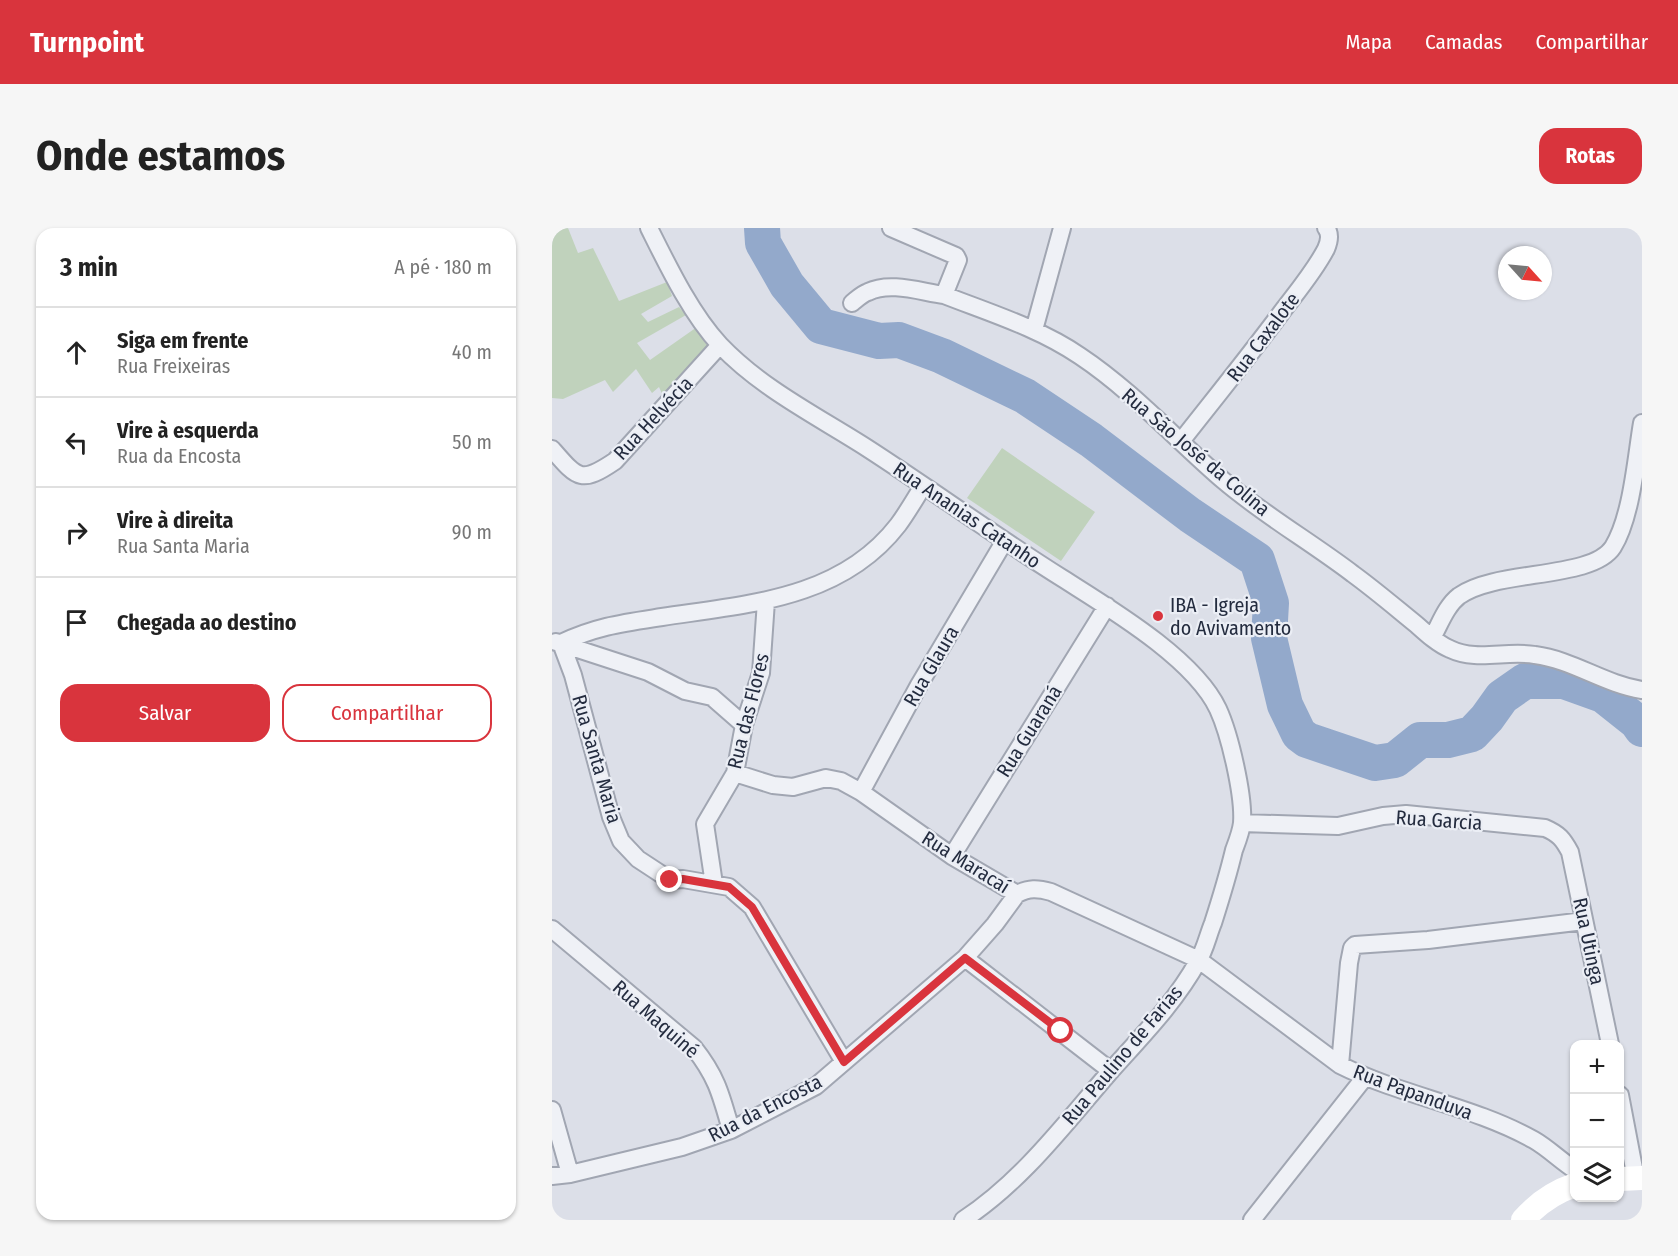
<!DOCTYPE html>
<html lang="pt">
<meta charset="utf-8">
<style>
:root{--surface:#fff;--page:#f6f6f6;--text:#222;--muted:#767676;--line:#e0e0e0;--accent:#d9343d}
body{margin:0;font-family:"Fira Sans Condensed",sans-serif;background:var(--page);color:var(--text)}
.controls{position:absolute;right:18px;bottom:18px;display:grid;overflow:hidden;border-radius:12px;box-shadow:0 2px 4px #0004}
.controls button{width:54px;height:54px;display:grid;place-items:center;padding:0;border:0;border-bottom:2px solid var(--line);background:var(--surface);color:var(--text);font:30px sans-serif}
.compass{position:absolute;left:946px;top:18px;width:54px;height:54px;border-radius:50%;background:var(--surface);box-shadow:0 2px 4px #0004;rotate:117deg}
.stop{position:absolute;width:18px;height:18px;margin:-14px;border:4px solid #d9343d;border-radius:50%;background:#fff}
.stop.end{background:#d9343d;border-color:#fff;box-shadow:0 2px 6px #0008}
.list{margin:0;padding:0;list-style:none}
h2{display:flex;justify-content:space-between;align-items:center;height:78px;margin:0;padding:0 24px;font-size:26px}
h2 small{font-size:20px;font-weight:400;color:var(--muted)}
.list li{display:grid;grid-template-columns:39px 1fr auto;gap:18px;align-items:center;box-sizing:border-box;height:90px;padding:0 24px;border-top:2px solid var(--line)}
.list b{display:block;font-size:22px;white-space:nowrap}
.list p{margin:0;font-size:20px;white-space:nowrap;color:var(--muted)}
.list em{font-size:20px;font-style:normal;color:var(--muted)}
.actions{display:flex;gap:12px;padding:18px 24px}
.actions a{flex:1;padding:14px 0;border:2px solid var(--accent);border-radius:18px;text-align:center;font-size:21px;color:var(--accent)}
.actions .main{background:var(--accent);color:#fff}
.icon{flex:none;width:33px;height:33px;fill:none;stroke:currentColor;stroke-width:2;stroke-linecap:round;stroke-linejoin:round}
.map{position:relative;flex:none;width:1090px;height:992px;overflow:hidden;border-radius:18px}
header{display:flex;align-items:center;gap:36px;box-sizing:border-box;height:84px;padding:0 30px;background:var(--accent);color:#fff}
header strong{font-size:28px}
nav{display:flex;gap:33px;margin-inline-start:auto;font-size:21px}
.intro{display:flex;align-items:center;justify-content:space-between;box-sizing:border-box;height:144px;padding:0 36px}
h1{margin:0;font-size:42px}
.button{padding:15px 27px;border-radius:18px;background:var(--accent);color:#fff;font-size:21px;font-weight:700}
main{display:flex;gap:36px;padding:0 36px}
aside{flex:1;background:var(--surface);border-radius:18px;box-shadow:0 2px 4px #0004}
.map>svg:first-child{display:block}
</style>
<header>
<strong>Turnpoint</strong>
<nav><a>Mapa</a><a>Camadas</a><a>Compartilhar</a></nav>
</header>
<div class="intro"><h1>Onde estamos</h1><a class="button">Rotas</a></div>
<main>
<aside>
<h2>3 min<small>A pé · 180 m</small></h2>
<ul class="list">
<li><svg class="icon" aria-label="ahead" viewBox="0 0 24 24"><path d="M12 20V5M6 11l6-6 6 6"/></svg><div><b>Siga em frente</b><p>Rua Freixeiras</p></div><em>40 m</em></li>
<li><svg class="icon" aria-label="left" viewBox="0 0 24 24"><path d="M17 20v-9H6M10 6l-5 5 5 5"/></svg><div><b>Vire à esquerda</b><p>Rua da Encosta</p></div><em>50 m</em></li>
<li><svg class="icon" aria-label="right" viewBox="0 0 24 24"><path d="M7 20v-9h11M14 6l5 5-5 5"/></svg><div><b>Vire à direita</b><p>Rua Santa Maria</p></div><em>90 m</em></li>
<li><svg class="icon" aria-label="arrive" viewBox="0 0 24 24"><path d="M6 21V4h12l-3 4 3 4H6"/></svg><div><b>Chegada ao destino</b></div></li>
</ul>
<div class="actions"><a class="main">Salvar</a><a>Compartilhar</a></div>
</aside>
<div class="map">
<svg width="1090" height="992" viewBox="0 0 1090 992">
<rect width="100%" height="100%" fill="#dcdfe8"/>
<path fill="#c0d2bc" d="M0,0H16L26,25L41,20L67,73L115,54L120,68L89,86L96,94L127,79L134,87L85,115L98,132L145,99L158,119L111,168L107,159L100,165L84,141L61,164L53,152L11,171L0,170Z
M450,220L543,284L509,333L415,270Z"/>
<g fill="none" stroke-linecap="round" stroke-linejoin="round">
<path stroke="#93a9cb" stroke-width="36" d="M210,0L211,15L235,57L269,98L327,113L347,112L390,128L473,168L539,212L638,287L705,332L719,375L717,410L733,477L747,506L755,512L823,535L843,532L868,512H896L920,506L935,490L950,469L973,453H1012L1051,467L1085,494L1090,501"/>
<defs>
<path id="minor" d="M97,0C116,38 139,86 168,117C210,161 265,188 315,220C380,262 443,308 510,350C557,380 642,430 666,481C678,507 692,568 690,595C689,604 685,614 682,622C676,647 669,670 661,695C656,707 653,722 646,733C623,775 588,810 556,846C511,898 469,954 411,992
M339,0L404,28L406,32L392,67C438,85 487,100 528,128C582,164 624,212 672,253C712,287 759,314 801,346C823,362 844,380 865,397C875,406 886,416 898,421C925,434 954,422 983,427C1021,432 1052,456 1090,462
M300,75C305,71 310,66 316,64C338,53 369,64 392,67
M482,102L510,0
M630,212C663,170 697,128 729,85C744,65 762,44 774,21C777,14 779,6 774,0
M0,221C26,251 29,256 63,233L168,117
M880,410C888,396 894,378 907,368C944,341 1040,352 1061,319C1080,288 1084,230 1090,195
M4,414L96,444L133,463L160,469L192,497
M9,415L21,447L59,589L69,613L86,631L118,652L131,651L177,659L200,679L292,834
M9,415C45,398 71,395 110,389C196,376 289,371 346,297C355,285 363,271 371,258
M183,545L221,557L241,559L274,550L289,553L309,564L400,628L465,666
M309,564L367,457L452,314
M690,595L786,598L831,588L854,586L993,600C1007,606 1011,611 1018,624L1058,816
M400,628L555,378
M162,656L153,596L183,545L192,497L209,445L214,373
M465,666C477,660 485,660 499,664L647,732L788,837C850,868 921,878 982,912C996,920 1009,933 1023,942
M0,701L142,820C165,849 169,867 179,902
M413,730L559,843
M788,837L797,735L800,720L803,717L876,712L1032,693
M1068,867L1084,951
M0,882L18,946
M0,948L18,946L130,919L179,902L264,858L413,730L443,696L465,666
M700,992L813,849"/>
</defs>
<use href="#minor" stroke="#a1a6b2" stroke-width="20"/>
<use href="#minor" stroke="#eff1f6" stroke-width="16"/>
<path stroke="#fff" stroke-width="24" d="M1068,951L1090,950
M971,992C985,976 1002,964 1023,957"/>
</g>
<g fill="none" stroke-linecap="round" stroke-linejoin="round">
<path stroke="#d9343d" stroke-width="8" d="M118,652L131,651L177,659L200,679L292,834L413,730L509,803"/>
</g>
<circle fill="#d9343d" stroke="#ebeef5" stroke-width="2" cx="606" cy="388" r="6"/>
<g text-anchor="middle" dominant-baseline="central" stroke-width="4.5" stroke-linejoin="round" paint-order="stroke">
<g font-size="20" fill="#242c3f" stroke="#ebeef5">
<text transform="translate(711 109) rotate(-53)">Rua Caxalote</text>
<text transform="translate(101 190) rotate(-47)">Rua Helvécia</text>
<text transform="translate(644 224) rotate(40)">Rua São José da Colina</text>
<text transform="translate(415 287) rotate(34)">Rua Ananias Catanho</text>
<text transform="translate(379 438) rotate(-60)">Rua Glaura</text>
<text transform="translate(196 483) rotate(-76)">Rua das Flores</text>
<text transform="translate(477 503) rotate(-58)">Rua Guaraná</text>
<text transform="translate(45 531) rotate(74)">Rua Santa Maria</text>
<text transform="translate(887 592) rotate(4)">Rua Garcia</text>
<text transform="translate(414 634) rotate(32)">Rua Maracaí</text>
<text transform="translate(1037 713) rotate(78)">Rua Utinga</text>
<text transform="translate(104 791) rotate(41)">Rua Maquiné</text>
<text transform="translate(570 827) rotate(-50)">Rua Paulino de Farias</text>
<text transform="translate(861 864) rotate(20)">Rua Papanduva</text>
<text transform="translate(213 880) rotate(-27)">Rua da Encosta</text>
</g>
<g font-size="20" fill="#242c3f" stroke="#ebeef5" text-anchor="start">
<text x="618" y="377">IBA - Igreja<tspan x="618" dy="23">do Avivamento</tspan></text>
</g>
</g>
</svg>
<div class="controls">
<button>+</button>
<button>−</button>
<button><svg class="icon" aria-label="layers" viewBox="0 0 24 24"><path d="M12 4l9 5-9 5-9-5zM3 14l9 5 9-5"/></svg></button>
</div>
<svg class="compass" viewBox="-18 -18 36 36"><path d="M0-13l5 13h-10z" fill="#e53935"/><path d="M0 13l5-13h-10z" fill="#767676"/></svg>
<div class="stop" style="left:509px;top:803px"></div>
<div class="stop end" style="left:118px;top:652px"></div>
</div>
</main>
